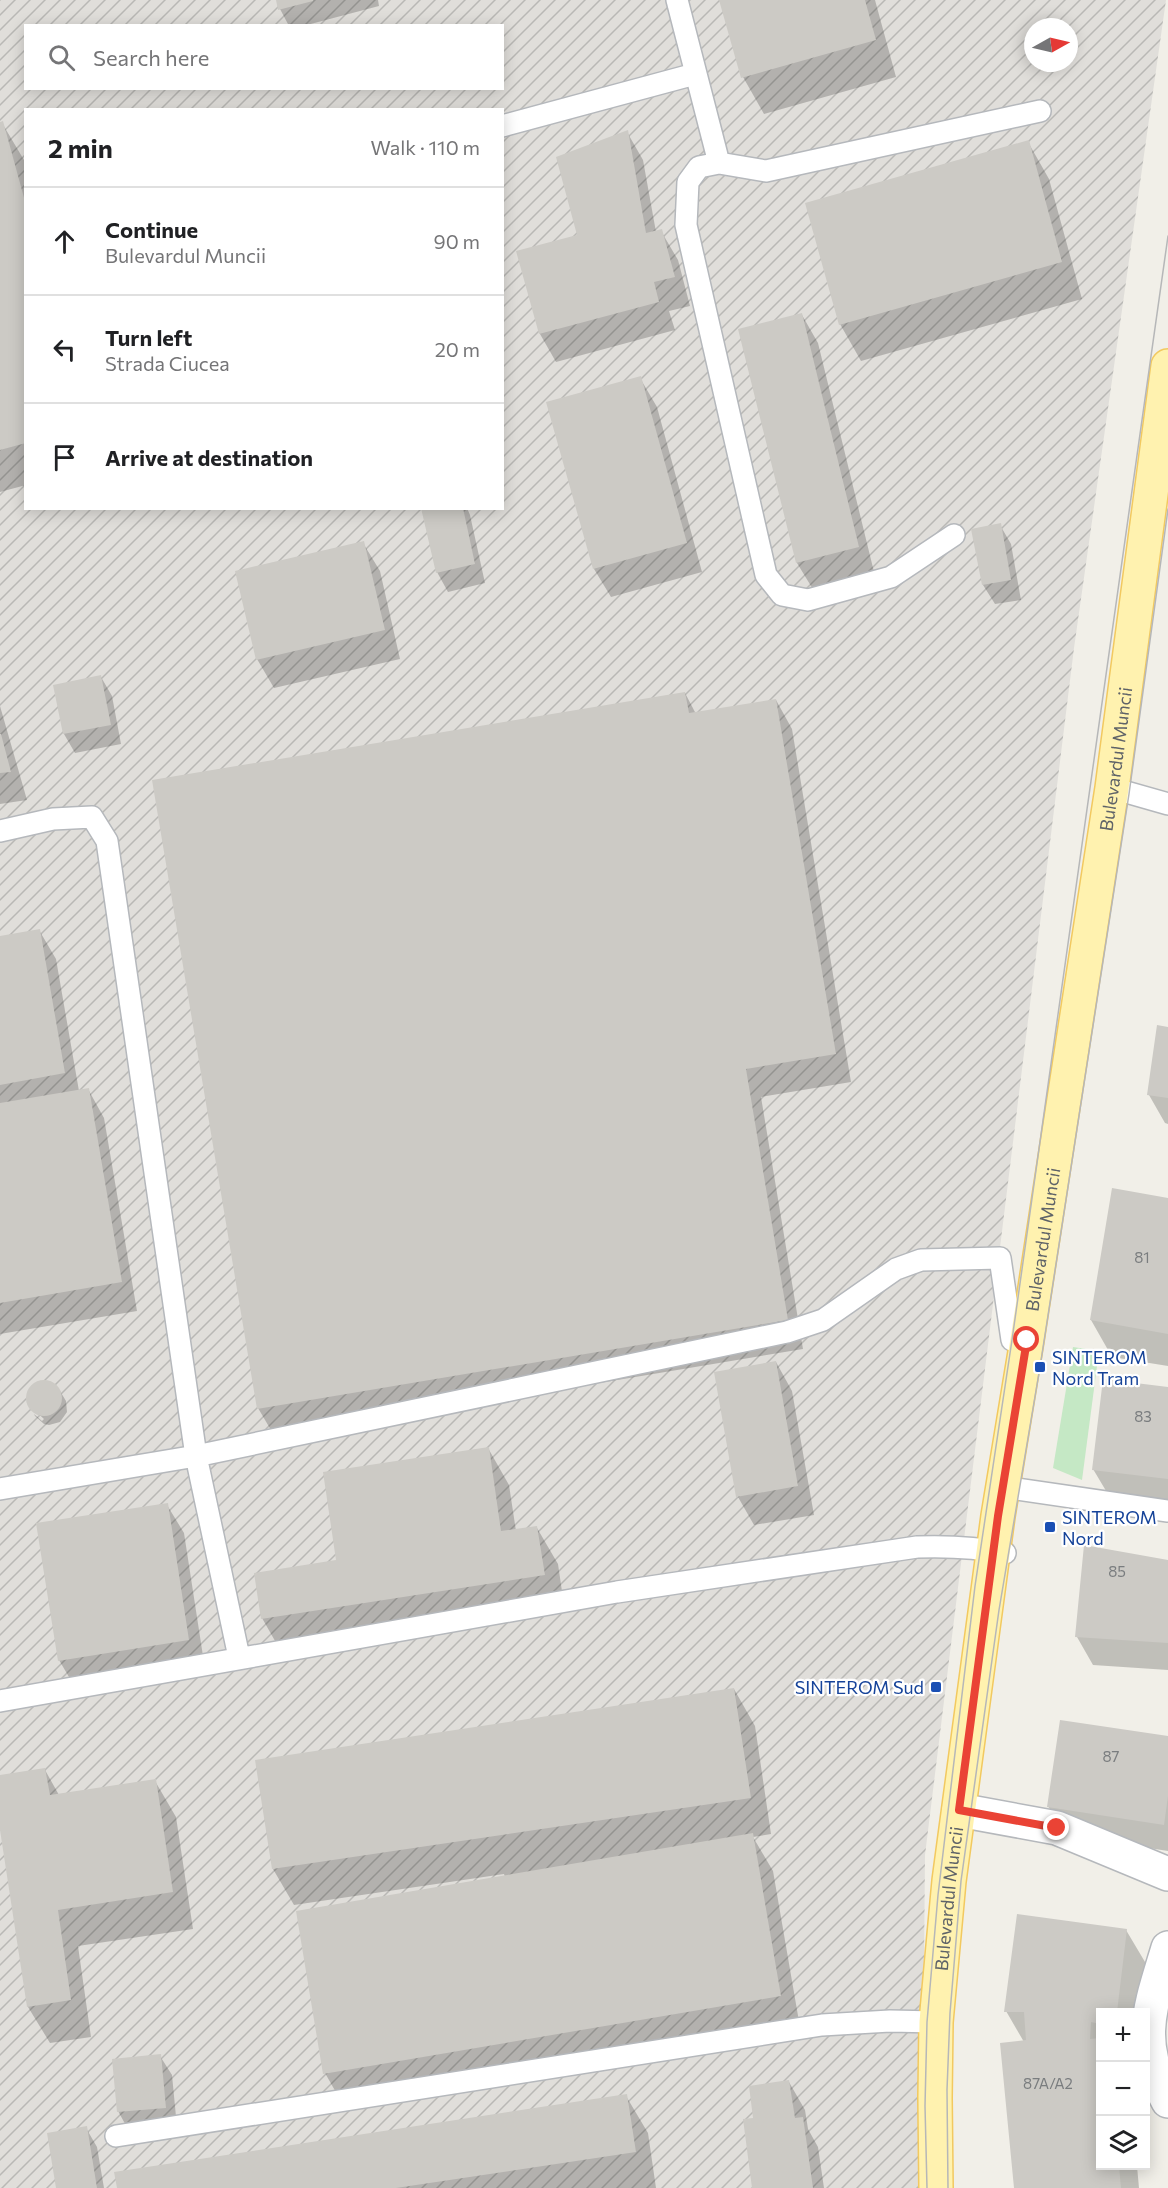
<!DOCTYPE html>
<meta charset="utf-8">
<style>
:root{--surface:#fff;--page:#f2f2f2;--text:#202124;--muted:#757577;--line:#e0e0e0}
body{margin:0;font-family:Commissioner,sans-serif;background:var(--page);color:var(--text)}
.controls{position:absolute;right:18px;bottom:18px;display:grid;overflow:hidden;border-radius:0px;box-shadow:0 3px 15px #0003}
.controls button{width:54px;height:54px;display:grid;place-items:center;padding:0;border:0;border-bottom:2px solid var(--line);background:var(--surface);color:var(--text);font:30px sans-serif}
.compass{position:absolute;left:1024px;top:18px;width:54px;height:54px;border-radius:50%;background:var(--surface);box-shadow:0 3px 15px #0003;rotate:82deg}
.stop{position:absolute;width:18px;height:18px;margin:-14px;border:4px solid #ea4335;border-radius:50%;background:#fff}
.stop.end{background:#ea4335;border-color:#fff;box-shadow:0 2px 6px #0008}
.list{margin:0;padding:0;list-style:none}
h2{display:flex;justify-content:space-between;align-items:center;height:78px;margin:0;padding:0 24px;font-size:26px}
h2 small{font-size:20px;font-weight:400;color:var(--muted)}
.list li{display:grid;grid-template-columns:39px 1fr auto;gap:18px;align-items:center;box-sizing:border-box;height:108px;padding:0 24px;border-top:2px solid var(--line)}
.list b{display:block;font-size:22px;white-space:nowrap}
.list p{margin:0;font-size:20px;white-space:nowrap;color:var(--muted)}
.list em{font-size:20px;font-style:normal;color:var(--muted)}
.icon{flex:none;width:33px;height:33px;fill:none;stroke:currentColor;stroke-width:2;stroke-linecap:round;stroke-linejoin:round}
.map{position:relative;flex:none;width:1168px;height:2188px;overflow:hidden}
.search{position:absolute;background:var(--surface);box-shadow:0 3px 15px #0003;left:24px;top:24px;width:480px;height:66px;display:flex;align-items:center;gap:15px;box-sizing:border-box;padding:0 21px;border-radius:0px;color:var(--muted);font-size:22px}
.panel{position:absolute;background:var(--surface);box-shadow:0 3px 15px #0003;left:24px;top:108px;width:480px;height:402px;border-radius:0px}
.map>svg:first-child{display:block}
</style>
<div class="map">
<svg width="1168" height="2188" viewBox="0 0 1168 2188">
<defs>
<pattern id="industrial-furrows" width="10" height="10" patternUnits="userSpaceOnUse" patternTransform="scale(1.5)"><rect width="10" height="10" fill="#e0deda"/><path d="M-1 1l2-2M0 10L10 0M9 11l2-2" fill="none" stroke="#b9b8b5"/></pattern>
</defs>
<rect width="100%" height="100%" fill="#f1efe8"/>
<path fill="url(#industrial-furrows)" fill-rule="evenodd" d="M0,0H1166L1074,648L925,1855L922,2188H0ZM26,26H502V88H26ZM1033,27H1069V63H1033ZM26,110H502V508H26Z"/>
<path fill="#c5e8c5" d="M1073,1347L1099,1351L1082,1480L1053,1468Z"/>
<path fill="#0003" d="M277,0H378L379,6L303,26H289L280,9Z
M721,0H875L896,77L764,114L743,77Z
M2,123L24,160L26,167V485L0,492V124Z
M627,132L643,160L656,232L661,231L678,260L690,306L669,311L675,330L556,362L540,334L518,253L579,236Z
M1028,142L1049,179L1082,299L861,361L840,324Z
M802,315L818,343L875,576L814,591L797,563Z
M640,378L657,407L702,572L611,597L594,569Z
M422,508H467L470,515L485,583L448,592L437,572Z
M1000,525L1011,544L1021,600L995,604L983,585Z
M363,543L380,571L400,659L274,688L257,659Z
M101,677L112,696L121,744L75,753L64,734L55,686Z
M685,693L696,714L776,700L792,729L851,1082L761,1097L803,1349L275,1437L258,1408Z
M0,706L27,800L0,804Z
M39,930L56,959L79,1091L88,1089L104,1118L137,1311L0,1334V937Z
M1168,1028V1124L1165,1123L1149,1095Z
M1168,1200V1366L1112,1357L1091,1320Z
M776,1362L792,1391L814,1515L754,1525L738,1497Z
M48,1381L52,1383L60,1391L66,1401L67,1412L60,1422L49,1425L44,1424L35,1416L34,1414L42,1421L44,1419L31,1407V1409L27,1395L32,1386Z
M1168,1389V1513L1115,1506L1093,1469Z
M488,1448L509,1485L516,1531L537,1528L558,1564L565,1612L283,1655L262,1618Z
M167,1505L184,1533L205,1669L76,1689L59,1660Z
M1168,1562V1670L1093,1665L1077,1637Z
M734,1689L755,1726L771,1834L753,1837L773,1871L801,2033L346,2110L325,2073L505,1877L504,1874L294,1905L273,1869Z
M1168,1738V1851L1065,1835L1048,1806Z
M45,1770L59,1795L155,1781L176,1817L193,1929L78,1946L91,2037L50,2043L28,2007L0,1820V1776Z
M1126,1930L1148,1967L1142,2012H1100V2166H1137L1139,2188H1015L1024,2042L1006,2011Z
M160,2056L172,2075L177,2127L129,2131L118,2111Z
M789,2082L805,2110L808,2129L818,2147L824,2188H754L755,2119Z
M626,2096L648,2133L656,2188H118Z
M86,2128L97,2147L104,2188H58Z"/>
<path fill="#cccac5" d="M276,0H313V1L278,10Z
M719,0H865L876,40L741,78Z
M3,121L26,205V443L0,450V122Z
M628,130L646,233L662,229L675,277L654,282L659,302L539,334L516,251L577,235L556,157Z
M1029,140L1062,262L839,325L805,203Z
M802,313L859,547L796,563L738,329Z
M641,376L687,543L593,569L546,402Z
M421,508H463L475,564L436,573Z
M1001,523L1011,580L982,585L971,529Z
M364,541L385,630L256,660L235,571Z
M101,675L111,725L63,734L53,685Z
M685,692L689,713L776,699L836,1054L746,1069L788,1320L257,1409L152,780Z
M0,734H1L11,772L0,773Z
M40,929L65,1073L0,1085V936Z
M1157,1025L1168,1027V1098L1147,1095Z
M89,1088L122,1282L0,1303V1103Z
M1112,1188L1168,1198V1334L1090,1320Z
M776,1361L798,1486L736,1497L714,1372Z
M1103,1379L1168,1387V1479L1092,1470Z
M26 1398a18 18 0 1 1 36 0a18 18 0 1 1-36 0Z
M489,1447L501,1531L537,1526L545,1575L261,1619L254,1573L336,1560L323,1472Z
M168,1503L189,1640L58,1661L36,1523Z
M1084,1545L1168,1560V1643L1075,1637Z
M734,1688L751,1798L272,1869L255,1760Z
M1060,1720L1168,1736V1796L1164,1825L1047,1807Z
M45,1768L50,1795L156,1779L173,1892L58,1910L71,2000L27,2007L0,1830V1775Z
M753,1833L781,1996L323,2074L296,1911Z
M1017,1914L1127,1929L1117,2012H1100V2024L1091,2022L1090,2039L1100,2038V2166H1119L1121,2188H1014L1000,2043L1026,2040L1024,2012H1004Z
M161,2054L166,2108L117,2112L112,2059Z
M789,2080L795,2118L803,2117L813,2188H752L743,2119L753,2118L749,2086Z
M627,2094L636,2152L396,2188H117L114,2172Z
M87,2126L97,2188H56L47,2133Z"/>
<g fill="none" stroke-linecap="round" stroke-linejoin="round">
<defs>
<path id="service" d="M677,0L719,163
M502,126L695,74
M954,535L891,577L808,600L782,595L766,575L686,225L688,182L699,167L719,163L766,171L1040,111
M1112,788L1168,804
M0,831L53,819L92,817L107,841L196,1456L239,1657
M1003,1487L1168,1511
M0,1489L196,1456L787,1332L823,1320L896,1269L921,1260L1000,1258L1012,1340H1027
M0,1701L617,1592L917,1547C948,1546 976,1547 1005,1553
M116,2136L822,2025L890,2021L936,2022"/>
<path id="minor" d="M959,1810L1057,1828L1168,1874
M1168,1948C1150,2008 1135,2041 1168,2101"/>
<g id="primary">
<path id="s1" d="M936,2188L935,2098L936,2022L949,1881L998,1516L1027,1340L1112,788L1168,366"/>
</g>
</defs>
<use href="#service" stroke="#b5b8bc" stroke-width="24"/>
<use href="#minor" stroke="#b5b8bc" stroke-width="36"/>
<use href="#primary" stroke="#f2c960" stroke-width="36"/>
<use href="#service" stroke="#fff" stroke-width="21"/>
<use href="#minor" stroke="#fff" stroke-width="33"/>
<use href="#primary" stroke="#fff2af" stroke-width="33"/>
<path stroke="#b6b7b8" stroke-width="1.5" d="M927,2188L925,2106L927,2022L938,1895L975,1586L1012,1340L1168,236
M948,2188L947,2090L950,2013L961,1881L999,1610L1040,1367L1129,794L1168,509"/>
</g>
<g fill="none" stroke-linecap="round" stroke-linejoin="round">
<path stroke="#ea4335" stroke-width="8" d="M1027,1340L998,1516L959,1810L1057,1828"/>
</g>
<g fill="#1a4fb4" stroke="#fff" stroke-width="2">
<rect x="1034" y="1361" width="12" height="12" rx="3"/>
<rect x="1044" y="1521" width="12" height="12" rx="3"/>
<rect x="930" y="1681" width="12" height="12" rx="3"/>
</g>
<g text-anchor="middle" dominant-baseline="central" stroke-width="4.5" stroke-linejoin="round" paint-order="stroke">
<g font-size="15" fill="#7a7d7f">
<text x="1142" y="1257">81</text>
<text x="1143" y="1416">83</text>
<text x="1117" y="1571">85</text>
<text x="1111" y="1756">87</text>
<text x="1048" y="2083">87A/A2</text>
</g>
<g font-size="18" fill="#5f6368" stroke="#fff">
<text stroke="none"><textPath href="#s1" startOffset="1442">Bulevardul Muncii</textPath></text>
<text stroke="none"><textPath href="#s1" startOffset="956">Bulevardul Muncii</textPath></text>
<text stroke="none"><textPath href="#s1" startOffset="290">Bulevardul Muncii</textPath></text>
</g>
<g font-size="18" fill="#164399" stroke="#fff" text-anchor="start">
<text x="1052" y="1357">SINTEROM<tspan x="1052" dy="21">Nord Tram</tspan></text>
<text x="1062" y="1517">SINTEROM<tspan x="1062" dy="21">Nord</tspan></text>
<text x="924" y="1687" text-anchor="end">SINTEROM Sud</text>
</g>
</g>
</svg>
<div class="controls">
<button>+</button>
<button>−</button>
<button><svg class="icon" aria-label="layers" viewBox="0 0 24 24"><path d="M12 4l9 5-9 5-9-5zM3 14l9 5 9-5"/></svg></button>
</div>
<svg class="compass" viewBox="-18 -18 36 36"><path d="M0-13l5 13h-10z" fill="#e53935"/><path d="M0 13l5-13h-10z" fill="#757577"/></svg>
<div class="stop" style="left:1027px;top:1340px"></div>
<div class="stop end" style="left:1057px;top:1828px"></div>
<div class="search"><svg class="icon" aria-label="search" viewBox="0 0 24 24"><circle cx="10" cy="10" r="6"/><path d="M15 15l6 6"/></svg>Search here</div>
<section class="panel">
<h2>2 min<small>Walk · 110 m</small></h2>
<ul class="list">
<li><svg class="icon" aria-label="ahead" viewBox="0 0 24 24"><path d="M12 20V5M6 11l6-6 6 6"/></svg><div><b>Continue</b><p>Bulevardul Muncii</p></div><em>90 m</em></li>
<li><svg class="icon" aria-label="left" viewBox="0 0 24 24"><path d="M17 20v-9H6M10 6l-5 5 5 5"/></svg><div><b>Turn left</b><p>Strada Ciucea</p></div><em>20 m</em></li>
<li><svg class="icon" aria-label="arrive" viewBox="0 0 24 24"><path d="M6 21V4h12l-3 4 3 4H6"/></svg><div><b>Arrive at destination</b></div></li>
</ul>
</section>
</div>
